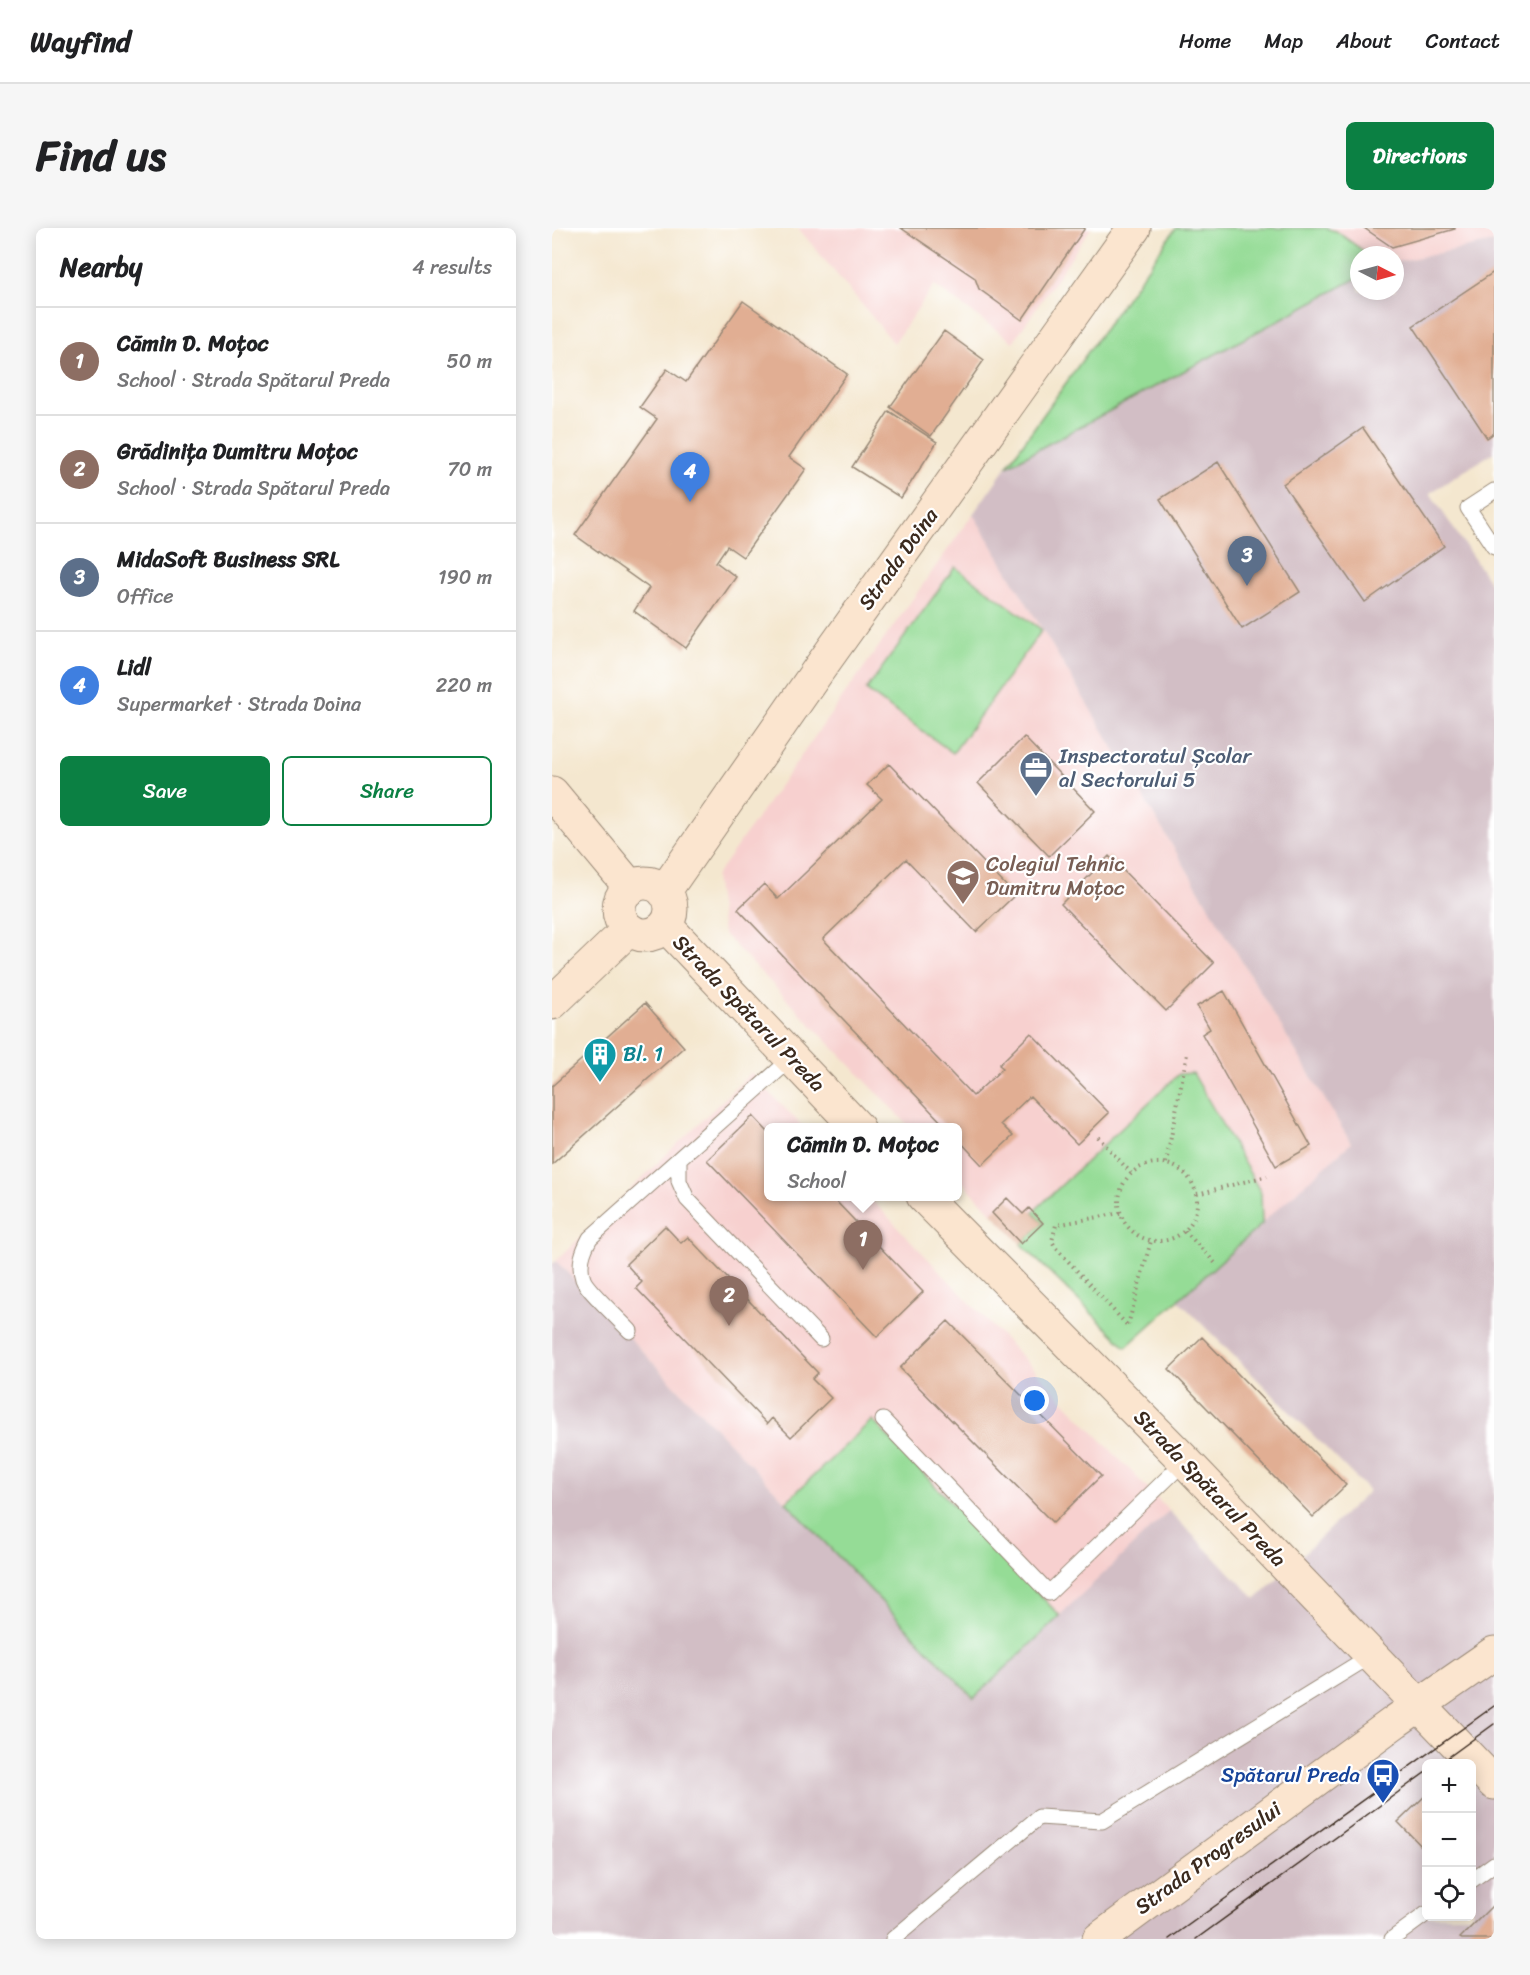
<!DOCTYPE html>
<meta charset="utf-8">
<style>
:root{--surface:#fff;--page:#f6f6f6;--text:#202124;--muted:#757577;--line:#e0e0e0;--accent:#0b8043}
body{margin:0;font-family:Sriracha,sans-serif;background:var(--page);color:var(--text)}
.controls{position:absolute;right:18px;bottom:18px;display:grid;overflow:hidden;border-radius:9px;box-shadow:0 3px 15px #0003}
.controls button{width:54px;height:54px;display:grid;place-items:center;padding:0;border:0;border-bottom:2px solid var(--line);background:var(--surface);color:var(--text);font:30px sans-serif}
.compass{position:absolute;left:798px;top:18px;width:54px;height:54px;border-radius:50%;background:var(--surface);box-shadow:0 3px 15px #0003;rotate:96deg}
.you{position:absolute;left:483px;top:1173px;width:21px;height:21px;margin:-15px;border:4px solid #fff;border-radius:50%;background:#1a73e8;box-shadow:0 0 0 9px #1a73e833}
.badge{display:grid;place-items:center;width:39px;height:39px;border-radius:50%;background:var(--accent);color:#fff;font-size:20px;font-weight:700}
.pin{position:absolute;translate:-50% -50px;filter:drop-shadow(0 2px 3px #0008)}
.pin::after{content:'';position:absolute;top:32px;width:21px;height:18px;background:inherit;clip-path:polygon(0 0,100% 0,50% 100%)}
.popup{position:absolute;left:212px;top:895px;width:198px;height:78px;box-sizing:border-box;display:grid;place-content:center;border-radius:9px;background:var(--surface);filter:drop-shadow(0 2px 4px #0005);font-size:20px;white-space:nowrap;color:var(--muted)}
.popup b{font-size:22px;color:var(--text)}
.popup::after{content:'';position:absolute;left:50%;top:100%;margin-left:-12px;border:12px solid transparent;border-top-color:var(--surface)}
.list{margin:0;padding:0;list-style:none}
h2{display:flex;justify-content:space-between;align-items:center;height:78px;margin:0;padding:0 24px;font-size:26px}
h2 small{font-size:20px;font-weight:400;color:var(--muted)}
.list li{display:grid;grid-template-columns:39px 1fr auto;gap:18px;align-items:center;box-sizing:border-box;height:108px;padding:0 24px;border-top:2px solid var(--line)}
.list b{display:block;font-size:22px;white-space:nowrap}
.list p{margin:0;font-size:20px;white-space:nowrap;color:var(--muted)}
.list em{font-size:20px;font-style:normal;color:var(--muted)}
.actions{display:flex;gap:12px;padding:18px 24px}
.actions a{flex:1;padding:14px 0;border:2px solid var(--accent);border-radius:9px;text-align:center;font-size:21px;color:var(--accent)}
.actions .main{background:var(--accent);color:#fff}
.icon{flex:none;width:33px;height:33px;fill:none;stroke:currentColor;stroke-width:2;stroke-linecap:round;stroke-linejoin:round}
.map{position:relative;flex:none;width:942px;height:1711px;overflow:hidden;border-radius:9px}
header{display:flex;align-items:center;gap:36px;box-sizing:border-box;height:84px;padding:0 30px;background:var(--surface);border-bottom:2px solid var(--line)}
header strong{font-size:28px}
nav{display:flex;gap:33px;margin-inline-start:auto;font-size:21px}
.intro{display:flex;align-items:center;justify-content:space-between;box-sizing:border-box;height:144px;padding:0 36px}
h1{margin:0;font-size:42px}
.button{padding:15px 27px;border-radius:9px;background:var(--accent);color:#fff;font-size:21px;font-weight:700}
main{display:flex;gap:36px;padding:0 36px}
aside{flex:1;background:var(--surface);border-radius:9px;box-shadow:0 3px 15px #0003}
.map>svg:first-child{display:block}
</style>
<header>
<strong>Wayfind</strong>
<nav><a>Home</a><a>Map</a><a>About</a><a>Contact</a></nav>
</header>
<div class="intro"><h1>Find us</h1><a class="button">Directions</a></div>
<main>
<aside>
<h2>Nearby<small>4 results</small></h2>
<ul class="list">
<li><span class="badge" style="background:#8d6e63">1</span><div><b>Cămin D. Moțoc</b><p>School · Strada Spătarul Preda</p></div><em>50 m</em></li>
<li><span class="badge" style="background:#8d6e63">2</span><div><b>Grădinița Dumitru Moțoc</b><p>School · Strada Spătarul Preda</p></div><em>70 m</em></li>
<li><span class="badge" style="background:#5c6f8a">3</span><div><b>MidaSoft Business SRL</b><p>Office</p></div><em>190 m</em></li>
<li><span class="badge" style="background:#3f7fe0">4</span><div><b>Lidl</b><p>Supermarket · Strada Doina</p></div><em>220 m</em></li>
</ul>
<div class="actions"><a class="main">Save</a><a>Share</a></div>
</aside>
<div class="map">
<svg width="942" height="1711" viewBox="0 0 942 1711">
<rect width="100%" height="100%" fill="#fff"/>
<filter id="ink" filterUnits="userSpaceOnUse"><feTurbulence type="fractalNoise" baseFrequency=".0167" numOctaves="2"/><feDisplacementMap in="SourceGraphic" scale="12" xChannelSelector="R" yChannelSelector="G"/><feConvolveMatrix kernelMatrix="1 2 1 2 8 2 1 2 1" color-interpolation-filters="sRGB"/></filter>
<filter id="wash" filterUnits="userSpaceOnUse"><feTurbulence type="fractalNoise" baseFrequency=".008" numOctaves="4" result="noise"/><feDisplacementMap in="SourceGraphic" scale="24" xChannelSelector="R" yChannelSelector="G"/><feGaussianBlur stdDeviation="1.35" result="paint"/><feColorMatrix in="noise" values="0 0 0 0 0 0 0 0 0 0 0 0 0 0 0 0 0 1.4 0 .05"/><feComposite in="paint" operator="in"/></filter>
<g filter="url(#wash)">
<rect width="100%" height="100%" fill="#f4e7cf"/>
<path fill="#f7d0cf" d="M246,0H539L461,114L382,57L342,115Z
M773,0H942V14L843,34V27H817L784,3Z
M421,286L799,915L574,1119L469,1016L406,949V900L358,899L171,705L163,649Z
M199,845L251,899L216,900V968L317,969L617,1283L508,1388L320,1192L234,1274L4,1033Z"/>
<path fill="#d2bec5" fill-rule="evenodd" d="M942,14V224L878,265L942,361V1711H0V1036L4,1033L421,1470L617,1283L704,1371L817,1263L625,1071L799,915L421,286L455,238L807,49V63H843V34ZM874,1536H920V1688H874Z"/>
<path fill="#95dc96" stroke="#68835a" stroke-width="1.5" d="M624,0H773L784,3L817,27H807V49L455,238Z
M403,339L490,402L401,525L314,462Z
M641,845L709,965L710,996L574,1119L469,1016L491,995L481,984L627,846Z
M320,1192L508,1388L422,1470L234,1274Z"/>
<g id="blocks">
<path fill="#e1ae93" d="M349,0H533L470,92L427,61L423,50Z
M812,0H903V1L840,19Z
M942,44V205L935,210L861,98Z
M191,73L295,146L237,229L254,241L191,329L175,318L164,334L184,349L134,420L82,383L97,360L23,307L105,191L88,179L115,141L134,154Z
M392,103L432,132L379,208L338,179Z
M337,183L385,214L349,270L300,239Z
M811,200L892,318L813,374L731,256Z
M666,234L748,364L690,401L608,271Z
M472,509L543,583L497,628L426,555Z
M337,536L463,667L424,704L354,631L271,711L421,868L451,840L447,837L479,805L557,885L525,916L478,868L449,896L461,908L430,937L406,911V900H395L186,681L212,656L226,671L330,571L315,557Z
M557,628L662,735L614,783L509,676Z
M672,763L759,918L724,938L650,806L658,801L645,778Z
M93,775L132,819L0,936V858Z
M201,888L216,904V968H279L371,1064L325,1109L155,932Z
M455,970L471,986L477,980L491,995L469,1016L440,985Z
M113,998L129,1015L136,1009L266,1145L260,1151L279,1170L239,1209L220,1190L215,1196L84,1060L90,1054L74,1036Z
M396,1093L549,1248L501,1295L348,1140Z
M650,1109L794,1257L761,1289L617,1141Z
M874,1567V1623L846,1594Z
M942,1676V1711H910L908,1710Z"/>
</g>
</g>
<g filter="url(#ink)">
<use href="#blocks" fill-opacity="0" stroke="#988876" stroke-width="1.5"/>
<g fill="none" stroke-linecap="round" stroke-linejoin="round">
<defs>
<path id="lane" d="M942,263L916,280L942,319
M127,932V953L135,971L269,1111
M78,1103C69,1093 34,1061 31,1051C26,1036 31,1023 38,1010L240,830
M331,1192L497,1365L633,1233
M920,1652L942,1636
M341,1711L487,1589L550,1593L820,1427
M840,1711L874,1686"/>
<path id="secondary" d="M0,565L79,660
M67 681a26 26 0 1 1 52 0a26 26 0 1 1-52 0Z
M112,664L267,441L582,0
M114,698L306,900
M0,775L76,702
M371,968L633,1233L942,1555
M547,1711L844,1493L942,1425"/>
</defs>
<use href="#lane" stroke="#988876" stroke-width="17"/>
<use href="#secondary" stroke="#988876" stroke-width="35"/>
<path stroke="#988876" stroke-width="4" stroke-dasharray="1.5 4.5" stroke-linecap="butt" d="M546,909L579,945
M567 974a39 39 0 1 1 78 0a39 39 0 1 1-78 0Z
M614,935L635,826
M645,966L715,948
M568,985L504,997L500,1013L504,1020L575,1097
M633,1003L664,1036
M576,1097L599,1013"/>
<use href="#lane" stroke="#fff" stroke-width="15"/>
<use href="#secondary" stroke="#fbe5cf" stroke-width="33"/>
<path stroke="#3b2a1e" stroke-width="1.5" d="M887,1536L942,1496
M617,1711L942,1478
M644,1711L874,1544"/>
</g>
</g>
<defs>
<symbol id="office-pin" viewBox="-11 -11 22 30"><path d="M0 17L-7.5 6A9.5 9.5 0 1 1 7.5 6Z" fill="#5c6f8a" stroke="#fff"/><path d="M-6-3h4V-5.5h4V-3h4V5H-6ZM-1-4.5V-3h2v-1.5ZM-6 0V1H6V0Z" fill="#fff"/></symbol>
<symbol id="school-pin" viewBox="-11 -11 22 30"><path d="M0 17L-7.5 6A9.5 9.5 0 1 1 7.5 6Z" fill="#8d6e63" stroke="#fff"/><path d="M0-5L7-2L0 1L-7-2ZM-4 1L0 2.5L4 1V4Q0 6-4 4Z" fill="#fff"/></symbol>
<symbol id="building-pin" viewBox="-11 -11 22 30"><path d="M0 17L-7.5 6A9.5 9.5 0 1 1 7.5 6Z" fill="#0f9aa8" stroke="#fff"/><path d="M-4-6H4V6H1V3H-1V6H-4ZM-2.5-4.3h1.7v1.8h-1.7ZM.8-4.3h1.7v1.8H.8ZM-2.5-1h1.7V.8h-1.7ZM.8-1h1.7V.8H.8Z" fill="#fff"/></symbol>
<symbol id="bus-pin" viewBox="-11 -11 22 30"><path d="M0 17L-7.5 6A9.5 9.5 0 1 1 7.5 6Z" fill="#1a4fb4" stroke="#fff"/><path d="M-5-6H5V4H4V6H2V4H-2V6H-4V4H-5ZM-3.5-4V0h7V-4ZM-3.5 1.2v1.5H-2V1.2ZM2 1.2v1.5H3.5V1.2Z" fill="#fff"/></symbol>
</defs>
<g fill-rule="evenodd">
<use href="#office-pin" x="465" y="521" width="38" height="52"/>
<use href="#school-pin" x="392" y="629" width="38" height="52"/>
<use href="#building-pin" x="29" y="807" width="38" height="52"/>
<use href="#bus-pin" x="812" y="1528" width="38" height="52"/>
</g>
<g text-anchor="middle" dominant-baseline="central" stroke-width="4.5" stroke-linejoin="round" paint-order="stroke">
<g font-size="21" fill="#3b2a1e" stroke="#fff">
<text transform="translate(346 331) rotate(-54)">Strada Doina</text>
<text transform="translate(197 785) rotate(46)">Strada Spătarul Preda</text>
<text transform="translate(658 1260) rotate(46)">Strada Spătarul Preda</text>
<text transform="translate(656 1630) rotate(-36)">Strada Progresului</text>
</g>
<g font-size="21" fill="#4e5e75" stroke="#fff" text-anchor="start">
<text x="507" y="528">Inspectoratul Școlar<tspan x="507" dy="24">al Sectorului 5</tspan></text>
</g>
<g font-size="21" fill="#785e54" stroke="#fff" text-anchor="start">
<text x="434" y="636">Colegiul Tehnic<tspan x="434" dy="24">Dumitru Moțoc</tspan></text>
</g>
<g font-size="21" fill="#0d838f" stroke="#fff" text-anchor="start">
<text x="71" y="826">Bl. 1</text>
</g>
<g font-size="21" fill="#164399" stroke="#fff" text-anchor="end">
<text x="808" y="1547">Spătarul Preda</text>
</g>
</g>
</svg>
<div class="controls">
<button>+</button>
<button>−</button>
<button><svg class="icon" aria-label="locate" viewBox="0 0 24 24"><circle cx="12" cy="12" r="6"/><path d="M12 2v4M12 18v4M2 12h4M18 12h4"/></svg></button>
</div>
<svg class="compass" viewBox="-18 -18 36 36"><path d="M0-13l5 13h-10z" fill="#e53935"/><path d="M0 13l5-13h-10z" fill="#757577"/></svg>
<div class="you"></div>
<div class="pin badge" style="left:311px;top:1042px;background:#8d6e63">1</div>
<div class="popup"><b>Cămin D. Moțoc</b>School</div>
<div class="pin badge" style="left:177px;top:1098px;background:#8d6e63">2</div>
<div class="pin badge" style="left:695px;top:358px;background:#5c6f8a">3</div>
<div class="pin badge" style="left:138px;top:274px;background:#3f7fe0">4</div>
</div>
</main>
